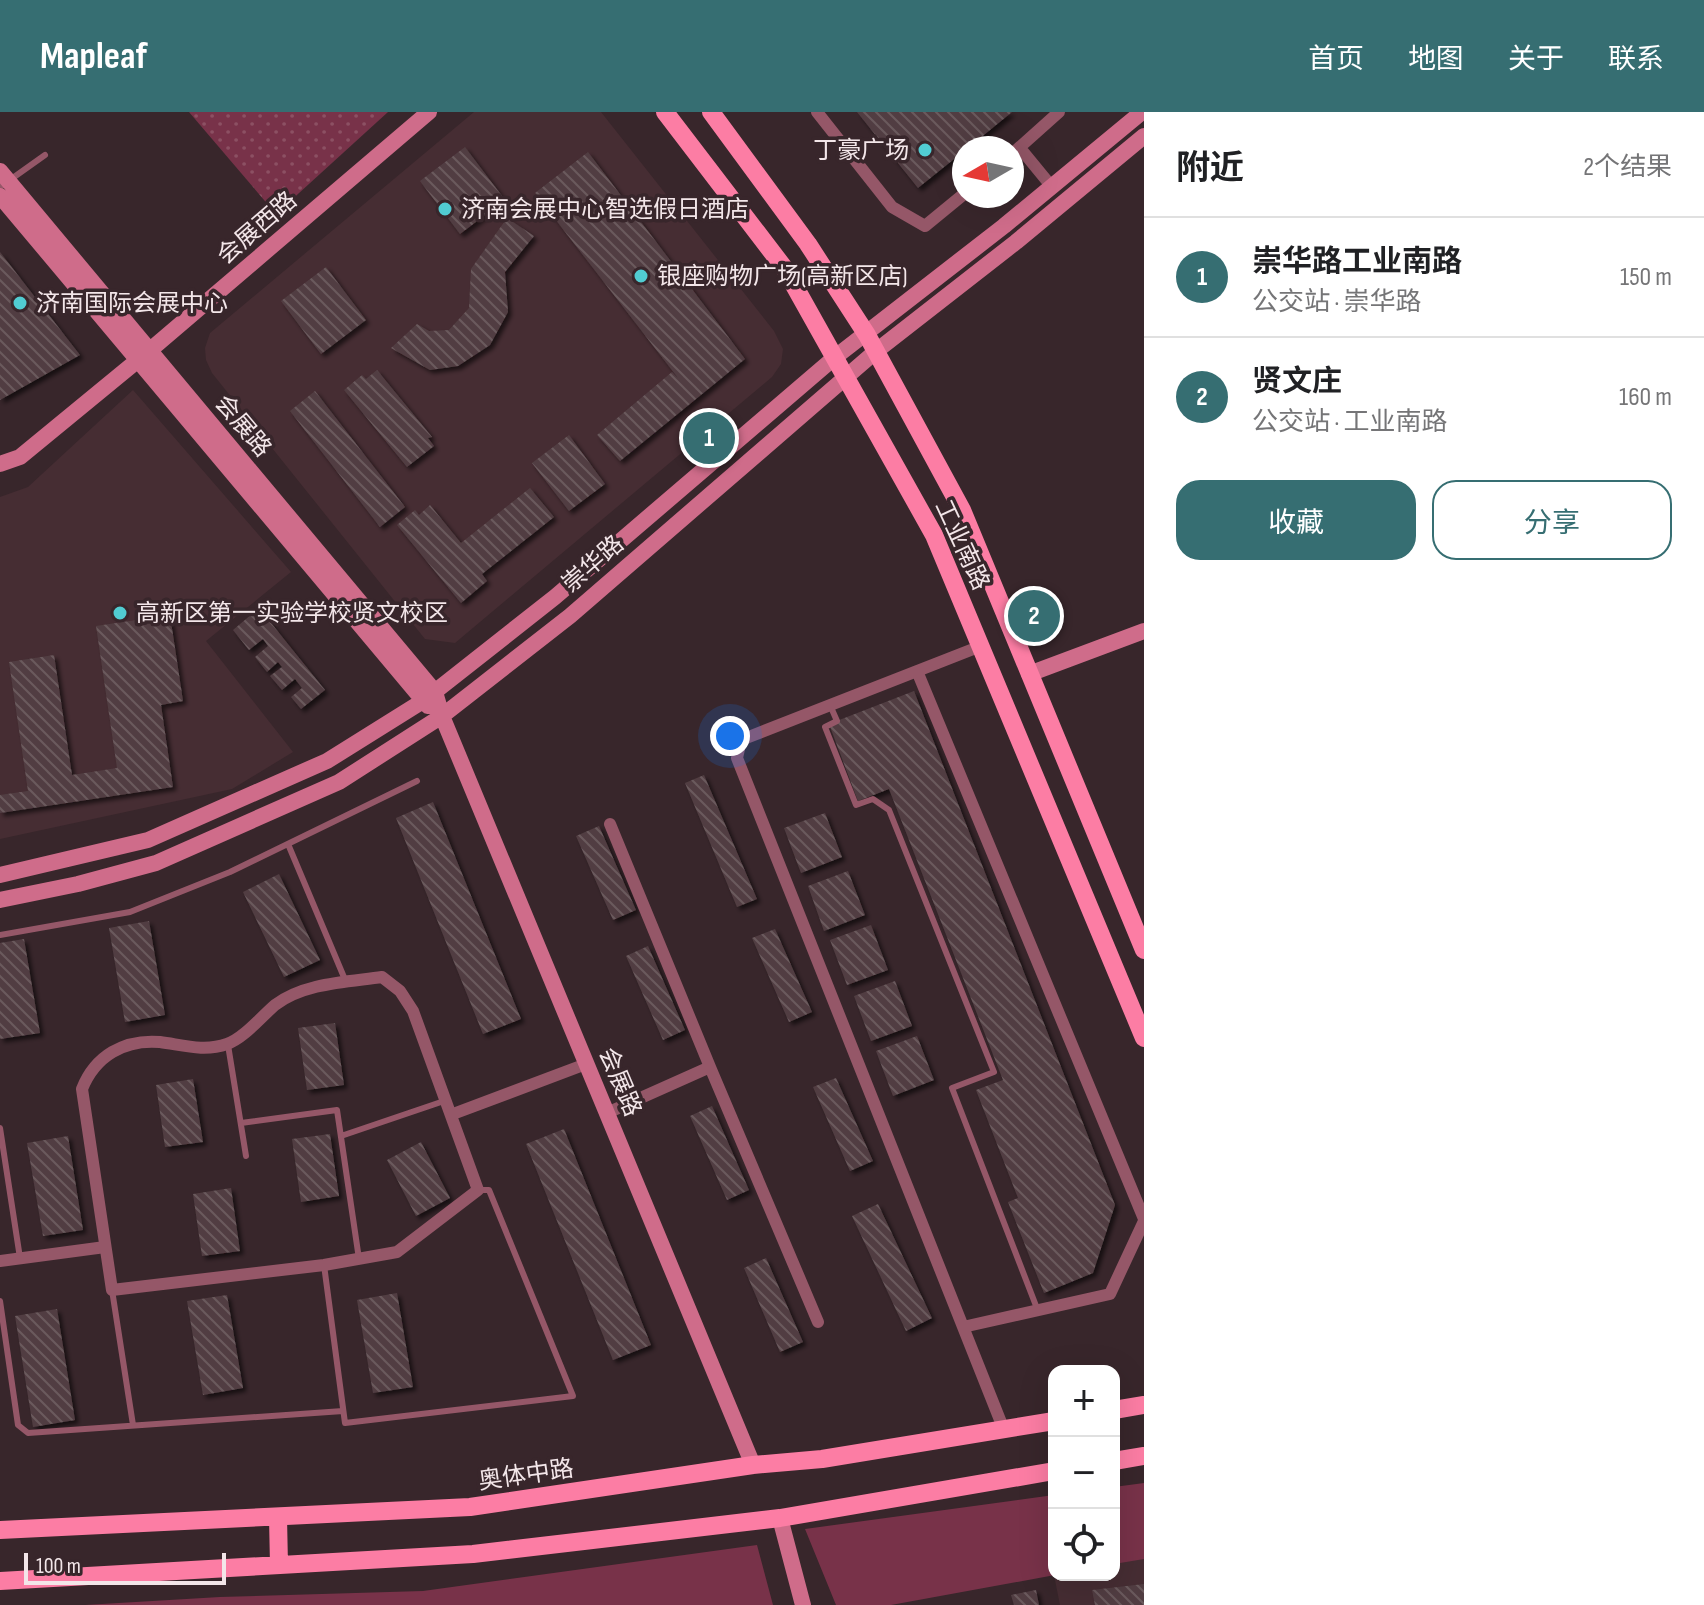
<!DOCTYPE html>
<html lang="zh">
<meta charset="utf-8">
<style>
:root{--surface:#fff;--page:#f2f2f2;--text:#202124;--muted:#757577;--line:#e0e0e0;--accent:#366e72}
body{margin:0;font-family:"Sofia Sans Condensed","Noto Sans SC",sans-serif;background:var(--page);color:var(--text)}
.controls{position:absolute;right:24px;bottom:24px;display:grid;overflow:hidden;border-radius:16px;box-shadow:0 8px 32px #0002}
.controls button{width:72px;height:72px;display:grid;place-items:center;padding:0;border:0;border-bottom:2px solid var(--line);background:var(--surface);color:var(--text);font:40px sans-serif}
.compass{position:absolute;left:952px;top:24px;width:72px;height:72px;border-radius:50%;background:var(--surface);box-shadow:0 8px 32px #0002;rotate:261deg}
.scale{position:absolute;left:24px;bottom:20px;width:202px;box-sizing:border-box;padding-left:8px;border:4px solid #f3e6e9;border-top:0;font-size:22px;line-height:28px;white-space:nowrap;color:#f3e6e9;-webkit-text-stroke:6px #38262b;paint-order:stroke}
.you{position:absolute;left:730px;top:624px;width:28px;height:28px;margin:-20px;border:6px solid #fff;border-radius:50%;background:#1a73e8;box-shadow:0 0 0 12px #1a73e833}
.badge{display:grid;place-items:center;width:52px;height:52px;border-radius:50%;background:var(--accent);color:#fff;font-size:26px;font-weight:700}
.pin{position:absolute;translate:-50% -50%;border:4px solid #fff;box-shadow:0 2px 8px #0006}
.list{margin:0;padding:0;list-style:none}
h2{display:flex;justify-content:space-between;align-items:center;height:104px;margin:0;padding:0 32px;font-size:34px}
h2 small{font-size:26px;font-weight:400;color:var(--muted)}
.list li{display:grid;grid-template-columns:52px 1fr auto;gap:24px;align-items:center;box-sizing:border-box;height:120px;padding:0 32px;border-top:2px solid var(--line)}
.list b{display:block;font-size:30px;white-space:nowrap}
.list p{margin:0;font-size:26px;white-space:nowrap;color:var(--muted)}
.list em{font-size:26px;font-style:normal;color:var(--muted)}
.actions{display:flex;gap:16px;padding:24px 32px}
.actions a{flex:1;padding:18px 0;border:2px solid var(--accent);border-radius:24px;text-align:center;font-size:28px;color:var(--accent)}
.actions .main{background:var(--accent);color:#fff}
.icon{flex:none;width:44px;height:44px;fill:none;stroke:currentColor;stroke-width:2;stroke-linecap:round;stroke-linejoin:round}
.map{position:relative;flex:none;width:1144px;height:1493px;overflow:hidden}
header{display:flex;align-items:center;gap:48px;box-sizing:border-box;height:112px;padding:0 40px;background:var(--accent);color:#fff}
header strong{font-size:38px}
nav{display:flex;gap:44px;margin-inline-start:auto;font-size:28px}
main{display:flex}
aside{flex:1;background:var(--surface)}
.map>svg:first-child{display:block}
</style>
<header>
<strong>Mapleaf</strong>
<nav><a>首页</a><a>地图</a><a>关于</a><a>联系</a></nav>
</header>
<main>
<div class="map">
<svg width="1144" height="1493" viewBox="0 0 1144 1493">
<defs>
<pattern id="grass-dots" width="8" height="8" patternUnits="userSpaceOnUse" patternTransform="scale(2)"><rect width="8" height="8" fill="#783249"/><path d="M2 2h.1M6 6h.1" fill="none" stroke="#8c5063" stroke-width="1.8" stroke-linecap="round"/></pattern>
<pattern id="building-back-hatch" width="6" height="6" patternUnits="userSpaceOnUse" patternTransform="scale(2)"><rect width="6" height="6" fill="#513e42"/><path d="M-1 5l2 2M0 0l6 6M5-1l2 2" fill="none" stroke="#6a5a5d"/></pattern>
<filter id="shadow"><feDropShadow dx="3.5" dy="3.5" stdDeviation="2" flood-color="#0009"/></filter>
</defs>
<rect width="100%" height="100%" fill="#38262b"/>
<path fill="#462d33" d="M474,0H601L774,219L783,237L781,252L772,265L455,531L425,527L212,261L206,248L205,236L210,221Z
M133,278L291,460L206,529L293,640L232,677L0,727V385L28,375Z
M1144,1445V1493H1060L1054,1463H1114V1451Z"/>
<path fill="url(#grass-dots)" d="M189,0H388L276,102Z"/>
<path fill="#783249" d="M1144,1371V1447L1114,1452V1375Z
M1054,1383L1055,1463L891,1493H836L805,1417Z
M757,1433L773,1493H85L220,1485L423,1479Z"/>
<path fill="url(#building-back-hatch)" filter="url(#shadow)" d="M857,0H1012L968,36H964V39L918,76Z
M465,35L505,88L460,122L420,69Z
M588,40L745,247L620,349L597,323L672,260L678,266L535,81Z
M507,106L534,124L505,160L508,200L490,233L458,254L430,258L391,236L417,212L429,219L449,218L469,196L471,157Z
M0,140L80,243L0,288Z
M326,155L366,208L321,242L281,189Z
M377,258L432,325L428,326L434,334L407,355L344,278L362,263L366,267Z
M315,279L405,395L380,415L290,299Z
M569,323L605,372L569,399L532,351Z
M530,376L554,405L482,462L487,469L461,491L397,413L415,398L419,403L430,393L461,431Z
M259,496L325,578L301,597L291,585L302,576L295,567L282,578L270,564L282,555L278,550L267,560L255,545L268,534L263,527L249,538L233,518Z
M170,503L183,589L161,593L173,675L0,701V683L28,679L9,550L54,543L72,663L117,656L96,514Z
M914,579L1115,1093L1093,1161L1044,1181L1008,1090L1018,1086L976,978L1003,968L889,677L858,689L829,612Z
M704,663L757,787L737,795L685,671Z
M433,690L521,907L483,922L396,706Z
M825,701L842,745L801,761L784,716Z
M599,714L636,798L613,808L576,724Z
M848,759L865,803L824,819L808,774Z
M279,762L320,848L284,865L243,780Z
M149,809L165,903L125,910L109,816Z
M871,813L888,858L847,873L830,828Z
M775,817L812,900L789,910L752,826Z
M24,827L40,921L0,927V831Z
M648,834L685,918L663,928L626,844Z
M895,869L912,914L871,929L854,884Z
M335,911L344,973L307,978L298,916Z
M917,924L934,968L893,984L876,939Z
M836,966L873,1049L850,1059L813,975Z
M193,967L203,1030L165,1035L156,973Z
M712,994L749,1078L727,1088L690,1004Z
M564,1017L651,1233L613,1248L526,1032Z
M330,1022L339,1084L301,1090L292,1027Z
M68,1024L83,1118L43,1124L27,1031Z
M421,1030L450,1086L416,1104L387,1048Z
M231,1076L240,1139L202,1144L193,1082Z
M878,1092L932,1206L906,1219L852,1104Z
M766,1146L803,1230L780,1240L744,1156Z
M397,1181L413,1275L373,1281L357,1188Z
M227,1183L243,1276L203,1283L187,1189Z
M57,1197L75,1308L33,1315L15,1204Z
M1144,1472V1493H1095L1092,1478Z
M1036,1478L1039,1493H1014L1011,1483Z"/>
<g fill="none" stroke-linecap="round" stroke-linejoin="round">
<path stroke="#955768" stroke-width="6" d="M0,75L45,43
M830,593L837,609L825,615L856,693L873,687L889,698L994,960L952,976L1038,1199
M288,732L346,870
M0,823L130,800L230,760L417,669
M228,933L246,1044
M241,1011L337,998L359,1147
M0,1016L20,1146
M341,1024L447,988
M324,1153L345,1311L573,1284L489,1078H478
M112,1178L133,1313
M0,1189L18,1313L28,1321L343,1299"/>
<path stroke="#955768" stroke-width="12" d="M817,0L892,95L925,114L964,82
M1020,36L1052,75
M1012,42L1059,0
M981,534L741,628L737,646L1004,1318
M917,559L1144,1107
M610,712L710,955
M382,865L400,879L413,899L478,1078L397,1140L324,1153L112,1178L82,977C95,944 124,927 160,930C183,933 204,940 227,932C244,926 261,905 275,893C304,871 347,870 382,865Z
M607,1001L710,955L818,1210
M453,1002L586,952
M0,1149L105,1135
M963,1215L1110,1182L1144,1109"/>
<path stroke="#cf6c8a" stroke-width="16" d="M0,59L435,580L442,604L753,1353
M0,84L428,594
M0,352L20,345L149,239L429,0
M1029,562L1144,519
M0,763L148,728L327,649L423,589L555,485L834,246L1004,114L1142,0
M0,788L78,772L156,751L339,670L442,604L570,504L875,240L1016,130L1144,24
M780,1406L803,1493"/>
<path stroke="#fc7da4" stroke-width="18" d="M665,0L785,157L934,423L1144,926
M711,0L808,132L867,223L962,398L1144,838
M1114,1298L1144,1293
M1114,1349L1144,1344
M278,1405L279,1453
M0,1418L470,1395L753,1353L822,1347L1054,1309
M0,1469L473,1442L780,1406L1054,1359"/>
</g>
<g fill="#51ccd2" stroke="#38262b" stroke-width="3">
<circle cx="925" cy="38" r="8"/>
<circle cx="445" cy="97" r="8"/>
<circle cx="641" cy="164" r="8"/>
<circle cx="20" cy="191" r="8"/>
<circle cx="120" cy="501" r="8"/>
</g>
<g text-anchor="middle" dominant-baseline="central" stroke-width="7" stroke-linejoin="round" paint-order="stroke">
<g font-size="24" fill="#f3e6e9" stroke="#38262b" text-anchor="start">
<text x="909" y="38" text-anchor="end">丁豪广场</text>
<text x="461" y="97">济南会展中心智选假日酒店</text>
<text x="657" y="164">银座购物广场(高新区店)</text>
<text x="36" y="191">济南国际会展中心</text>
<text x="136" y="501">高新区第一实验学校贤文校区</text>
</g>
<g font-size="24" fill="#f3e6e9" stroke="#38262b">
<text transform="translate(257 116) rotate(-41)">会展西路</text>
<text transform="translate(243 314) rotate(50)">会展路</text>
<text transform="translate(962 433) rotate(65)">工业南路</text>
<text transform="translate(593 452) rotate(-41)">崇华路</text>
<text transform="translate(620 970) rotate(67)">会展路</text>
<text transform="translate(526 1363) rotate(-8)">奥体中路</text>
</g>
</g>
</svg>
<div class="controls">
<button>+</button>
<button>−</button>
<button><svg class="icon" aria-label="locate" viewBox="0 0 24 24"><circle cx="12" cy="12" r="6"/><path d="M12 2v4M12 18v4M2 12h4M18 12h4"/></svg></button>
</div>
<svg class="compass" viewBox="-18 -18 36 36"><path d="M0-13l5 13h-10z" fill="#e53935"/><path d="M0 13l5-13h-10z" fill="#757577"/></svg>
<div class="scale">100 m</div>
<div class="you"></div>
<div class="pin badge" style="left:709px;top:326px">1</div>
<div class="pin badge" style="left:1034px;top:504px">2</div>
</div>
<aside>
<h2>附近<small>2个结果</small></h2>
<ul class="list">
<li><span class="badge">1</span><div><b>崇华路工业南路</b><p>公交站 · 崇华路</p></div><em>150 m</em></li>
<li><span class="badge">2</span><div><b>贤文庄</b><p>公交站 · 工业南路</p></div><em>160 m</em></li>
</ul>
<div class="actions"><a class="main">收藏</a><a>分享</a></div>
</aside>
</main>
